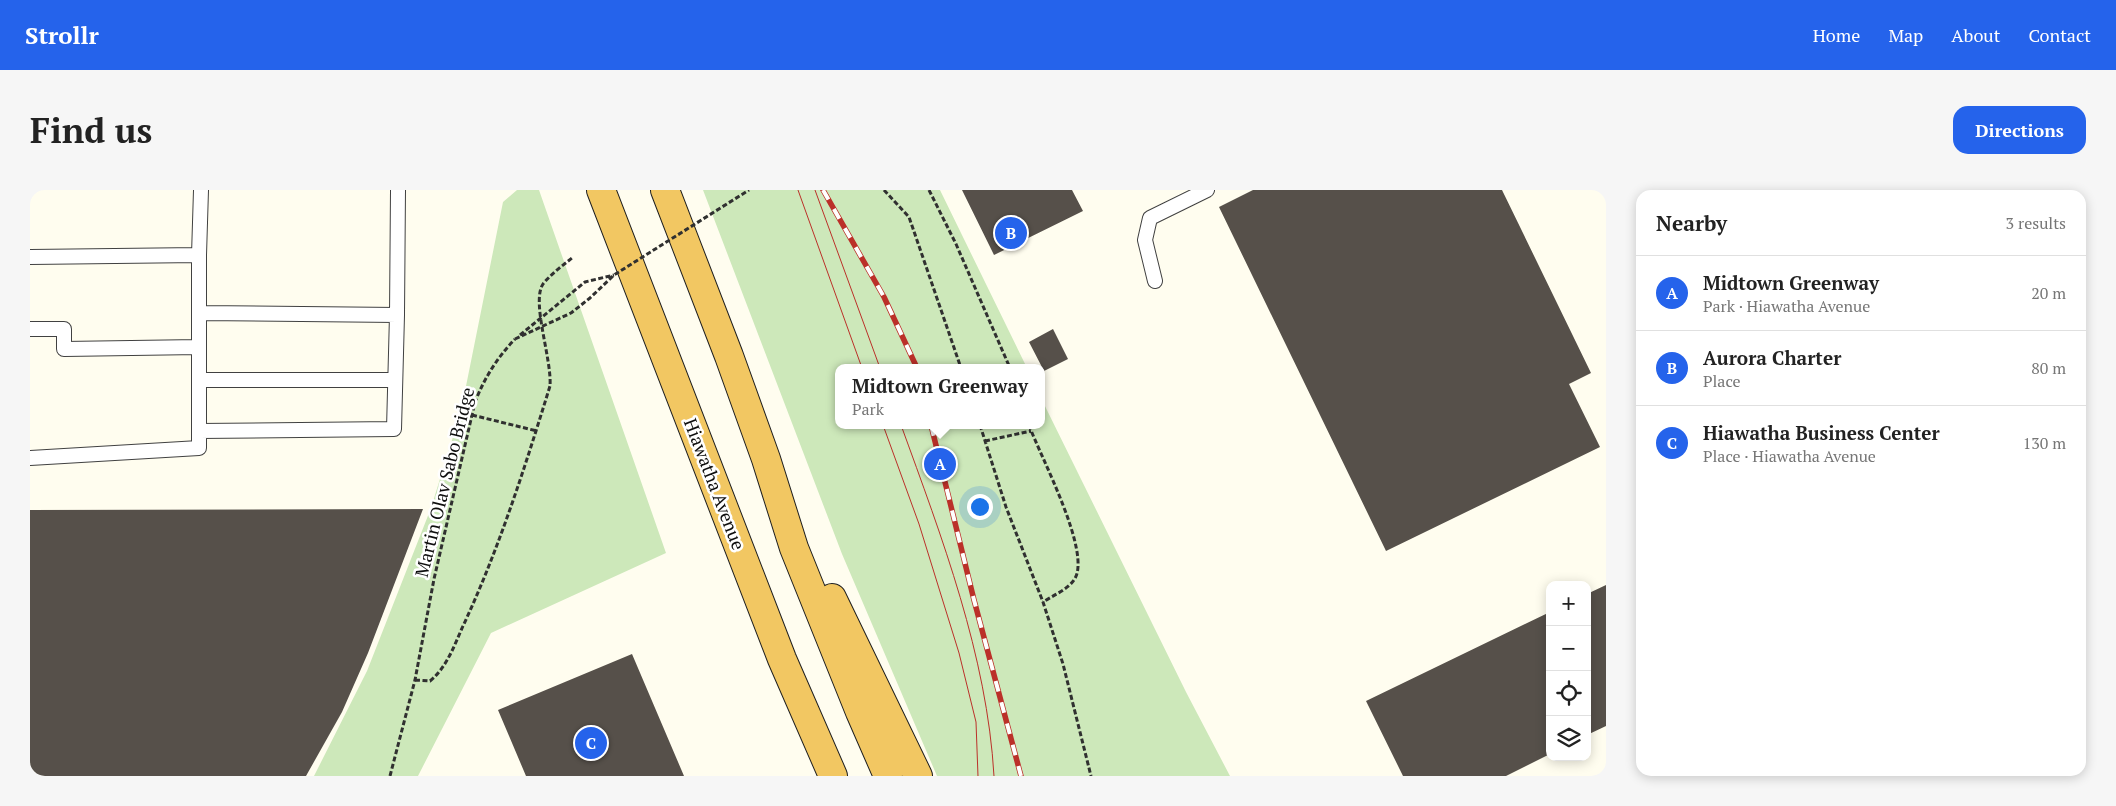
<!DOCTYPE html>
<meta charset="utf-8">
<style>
:root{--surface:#fff;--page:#f6f6f6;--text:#222;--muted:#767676;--line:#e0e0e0;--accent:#2563eb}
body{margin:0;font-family:"PT Serif",serif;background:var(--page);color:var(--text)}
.controls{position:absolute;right:15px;bottom:15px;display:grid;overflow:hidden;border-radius:10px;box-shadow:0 2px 12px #0003}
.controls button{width:45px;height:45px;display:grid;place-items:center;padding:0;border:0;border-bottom:1px solid var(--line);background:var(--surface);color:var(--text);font:25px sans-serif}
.you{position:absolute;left:949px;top:316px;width:18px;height:18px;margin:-12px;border:4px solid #fff;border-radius:50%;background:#1a73e8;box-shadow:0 0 0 8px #1a73e833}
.badge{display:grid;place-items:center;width:32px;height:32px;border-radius:50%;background:var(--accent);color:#fff;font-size:16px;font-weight:700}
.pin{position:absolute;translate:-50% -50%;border:2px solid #fff;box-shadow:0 1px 5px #0006}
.popup{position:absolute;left:805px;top:174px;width:210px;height:65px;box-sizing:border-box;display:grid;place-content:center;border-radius:10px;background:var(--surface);filter:drop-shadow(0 1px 4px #0005);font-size:16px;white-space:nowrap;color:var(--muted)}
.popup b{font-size:19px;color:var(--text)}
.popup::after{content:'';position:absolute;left:50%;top:100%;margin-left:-10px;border:10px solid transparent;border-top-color:var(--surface)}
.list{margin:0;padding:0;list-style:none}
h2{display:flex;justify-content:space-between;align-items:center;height:65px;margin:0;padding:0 20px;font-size:21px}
h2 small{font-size:16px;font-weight:400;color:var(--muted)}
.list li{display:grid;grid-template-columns:32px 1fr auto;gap:15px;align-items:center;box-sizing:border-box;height:75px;padding:0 20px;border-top:1px solid var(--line)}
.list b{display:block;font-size:19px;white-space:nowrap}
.list p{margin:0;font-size:16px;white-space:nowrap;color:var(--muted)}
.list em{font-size:16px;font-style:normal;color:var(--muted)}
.icon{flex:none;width:28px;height:28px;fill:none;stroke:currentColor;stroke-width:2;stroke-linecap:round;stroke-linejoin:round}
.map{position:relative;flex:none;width:1576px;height:586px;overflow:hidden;border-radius:15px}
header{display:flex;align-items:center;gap:30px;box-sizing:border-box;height:70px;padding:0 25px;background:var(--accent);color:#fff}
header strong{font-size:24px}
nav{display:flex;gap:28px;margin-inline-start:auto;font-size:18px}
.intro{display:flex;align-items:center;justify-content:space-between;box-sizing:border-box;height:120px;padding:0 30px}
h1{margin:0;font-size:35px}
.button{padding:12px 22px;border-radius:15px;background:var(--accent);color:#fff;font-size:18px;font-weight:700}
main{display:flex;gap:30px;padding:0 30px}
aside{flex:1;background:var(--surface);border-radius:15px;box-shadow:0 2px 12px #0003}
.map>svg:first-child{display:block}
</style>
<header>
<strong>Strollr</strong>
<nav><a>Home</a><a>Map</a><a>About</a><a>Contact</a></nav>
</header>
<div class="intro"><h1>Find us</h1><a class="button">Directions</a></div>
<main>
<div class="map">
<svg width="1576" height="586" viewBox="0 0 1576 586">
<rect width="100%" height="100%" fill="#fffdef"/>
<path fill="#cde8ba" d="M487,0H509L636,363L461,443L388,586H284L337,481L401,318L431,221L473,12Z
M673,0H910L997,178H809V235H1011V208L1156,502L1200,586H907L812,364Z"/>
<path fill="#56504a" d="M932,0H1042L1053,21L964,65Z
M1223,0H1472L1561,183L1539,194L1570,257L1356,361L1189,17Z
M1023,139L1038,169L1014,181L999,152Z
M393,319L338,463L312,522L276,586H0V320Z
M1576,395V536L1557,545V404Z
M1520,422V564L1476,586H1373L1336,511Z
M602,464L654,586H496L468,520Z"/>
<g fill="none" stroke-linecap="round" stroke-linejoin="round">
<defs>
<path id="service" d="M169,65L171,0
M0,67L169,65V258L0,268
M1125,91L1115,50L1120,28L1177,0
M169,123L367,125L368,0
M0,139H34V159L169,157
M169,190H365
M169,241L364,239L367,125"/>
<path id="trunk" d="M571,0L752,469L803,586
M635,0L699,166L736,269L764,358L830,522L858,586
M802,408L888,586"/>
</defs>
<use href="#service" stroke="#414141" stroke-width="16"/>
<use href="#trunk" stroke="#1f1f1f" stroke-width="30"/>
<path stroke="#303030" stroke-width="3" stroke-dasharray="5 2.5" stroke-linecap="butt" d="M854,0L879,27L931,178
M899,0L926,54L980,178
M442,225L507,241
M950,235L976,317L1013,412L1033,474L1061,586
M999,235C1010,266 1063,364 1044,390C1037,400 1022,406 1013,412
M955,251L1001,241
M385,490L400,491C417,477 424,456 433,436C469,359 495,277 520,196C522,169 501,112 513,94C521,84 532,76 542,68
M360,586L385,490L404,389L445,212C455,187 467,168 485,149"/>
<use href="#service" stroke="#fff" stroke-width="14"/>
<use href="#trunk" stroke="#f2c762" stroke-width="28"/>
<path stroke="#bb3029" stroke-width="1" d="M768,0L832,178
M785,0L850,178
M853,235L889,334L929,463L946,532L948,586
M871,235C912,348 957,465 964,586"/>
<defs>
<path id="rail" d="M793,0L854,107L887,178
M901,235L944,410L991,586"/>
</defs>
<use href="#rail" stroke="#bb3029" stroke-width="5.5"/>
<use href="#rail" stroke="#fff" stroke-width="4" stroke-dasharray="11" stroke-linecap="butt"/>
<path stroke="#303030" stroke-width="3" stroke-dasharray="5 2.5" stroke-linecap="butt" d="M490,145L555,92L584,85
M485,149L541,123L560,108L584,85L719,0"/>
</g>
<g text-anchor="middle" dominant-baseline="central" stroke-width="5" stroke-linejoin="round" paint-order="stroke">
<g font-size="18" fill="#0e0e0e" stroke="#fff">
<text transform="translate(414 292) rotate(-76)">Martin Olav Sabo Bridge</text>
<text transform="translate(685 294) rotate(69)">Hiawatha Avenue</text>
</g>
</g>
</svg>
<div class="controls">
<button>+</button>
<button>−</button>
<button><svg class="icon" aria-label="locate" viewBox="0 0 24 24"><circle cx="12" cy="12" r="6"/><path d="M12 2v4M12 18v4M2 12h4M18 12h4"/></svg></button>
<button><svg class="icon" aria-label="layers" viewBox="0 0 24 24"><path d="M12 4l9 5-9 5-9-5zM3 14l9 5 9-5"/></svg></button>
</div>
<div class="you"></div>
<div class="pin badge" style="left:910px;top:274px">A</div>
<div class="popup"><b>Midtown Greenway</b>Park</div>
<div class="pin badge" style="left:981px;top:43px">B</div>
<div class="pin badge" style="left:561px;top:553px">C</div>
</div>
<aside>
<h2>Nearby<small>3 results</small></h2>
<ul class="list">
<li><span class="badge">A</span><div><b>Midtown Greenway</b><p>Park · Hiawatha Avenue</p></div><em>20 m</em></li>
<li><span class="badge">B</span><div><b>Aurora Charter</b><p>Place</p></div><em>80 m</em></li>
<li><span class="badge">C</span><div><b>Hiawatha Business Center</b><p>Place · Hiawatha Avenue</p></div><em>130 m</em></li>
</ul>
</aside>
</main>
